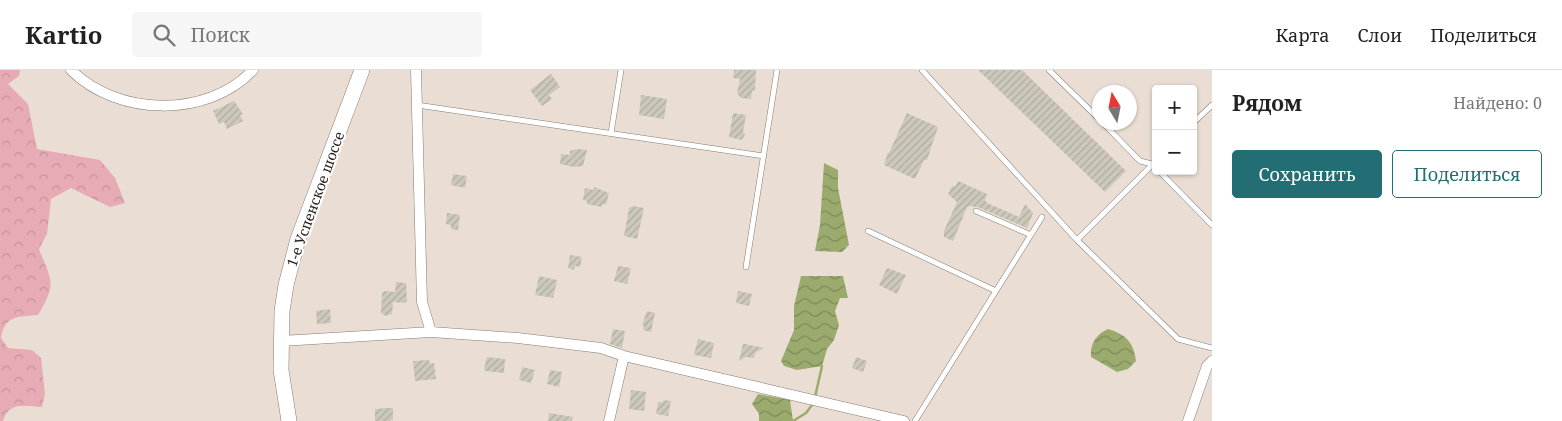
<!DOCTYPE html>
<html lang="ru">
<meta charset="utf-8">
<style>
:root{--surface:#fff;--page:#f6f6f6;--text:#222;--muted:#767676;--line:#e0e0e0;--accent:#236e75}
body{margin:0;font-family:"Noto Serif",serif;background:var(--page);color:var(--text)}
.controls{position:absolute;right:15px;top:15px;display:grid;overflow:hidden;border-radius:5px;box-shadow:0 1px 4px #0004}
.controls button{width:45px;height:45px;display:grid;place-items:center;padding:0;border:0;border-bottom:1px solid var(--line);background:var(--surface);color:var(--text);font:25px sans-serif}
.compass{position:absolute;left:1092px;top:15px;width:45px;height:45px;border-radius:50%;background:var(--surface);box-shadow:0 1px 4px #0004;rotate:350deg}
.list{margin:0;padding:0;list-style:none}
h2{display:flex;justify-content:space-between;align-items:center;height:65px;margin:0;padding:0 20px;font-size:21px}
h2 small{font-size:16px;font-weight:400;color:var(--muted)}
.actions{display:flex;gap:10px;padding:15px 20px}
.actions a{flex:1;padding:11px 0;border:1px solid var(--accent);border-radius:5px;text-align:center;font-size:18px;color:var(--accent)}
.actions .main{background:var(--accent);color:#fff}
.icon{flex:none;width:28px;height:28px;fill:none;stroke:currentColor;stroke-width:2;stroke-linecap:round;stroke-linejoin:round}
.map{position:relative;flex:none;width:1212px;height:351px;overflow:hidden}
header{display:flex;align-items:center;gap:30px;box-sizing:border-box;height:70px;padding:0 25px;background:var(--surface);border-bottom:1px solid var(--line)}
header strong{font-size:24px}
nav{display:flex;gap:28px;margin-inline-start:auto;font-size:18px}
.search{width:350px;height:45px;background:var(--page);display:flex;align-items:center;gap:12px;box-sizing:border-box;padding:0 18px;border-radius:5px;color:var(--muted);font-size:19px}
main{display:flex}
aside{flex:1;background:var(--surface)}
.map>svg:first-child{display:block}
</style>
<header>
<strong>Kartio</strong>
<div class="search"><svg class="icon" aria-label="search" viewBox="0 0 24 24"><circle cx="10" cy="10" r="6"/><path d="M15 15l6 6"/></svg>Поиск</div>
<nav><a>Карта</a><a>Слои</a><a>Поделиться</a></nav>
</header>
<main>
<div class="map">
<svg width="1212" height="351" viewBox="0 0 1212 351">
<defs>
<pattern id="forest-crowns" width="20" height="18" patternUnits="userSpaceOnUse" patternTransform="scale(1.25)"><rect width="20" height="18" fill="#e6abb5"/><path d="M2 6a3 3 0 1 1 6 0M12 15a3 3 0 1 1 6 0" fill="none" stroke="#c5939b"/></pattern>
<pattern id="water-waves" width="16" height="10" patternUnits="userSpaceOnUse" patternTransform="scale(1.25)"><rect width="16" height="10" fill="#9bab6e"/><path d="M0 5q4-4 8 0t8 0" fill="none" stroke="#7e8a59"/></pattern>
<pattern id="building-hatch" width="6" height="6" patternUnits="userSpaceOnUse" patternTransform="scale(1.25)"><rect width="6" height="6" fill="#ccc8bb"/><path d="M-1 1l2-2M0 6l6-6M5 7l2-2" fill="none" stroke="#afaba0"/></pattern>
</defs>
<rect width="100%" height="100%" fill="#eaded4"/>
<path fill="url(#forest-crowns)" d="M0,0H20L19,6L8,14L28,34L37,79L100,90L115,108L125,133L110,137L71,118L51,129L47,164L39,179C52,212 57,213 38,245C17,247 5,245 1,268L8,278L32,280L41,288L45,324L42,337C25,336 9,331 3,351H0Z"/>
<path fill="url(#water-waves)" d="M824,93L838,100V118L849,175L842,182L815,181L820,155Z
M801,206H843L848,228H840L835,241L839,255L834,270L827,279L822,296L797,300L784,296L781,291L794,260V236Z
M1108,259C1125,264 1134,272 1136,291L1128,299L1117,302L1091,287C1090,274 1096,264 1108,259Z
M758,324L790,330L793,351H759V344L752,334Z"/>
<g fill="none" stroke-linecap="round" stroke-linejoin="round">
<path stroke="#9bab6e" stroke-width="2.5" d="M815,327L822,296
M793,351L806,343L812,335"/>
</g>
<path fill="url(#building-hatch)" d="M734,0H756L755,20L752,21L751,29L741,28L737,23L740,9L733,8Z
M978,0H1022L1126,101L1105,122Z
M551,4L560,17L549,25L552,29L542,36L530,20Z
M641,25L667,29L664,49L639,45Z
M234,31L243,44L240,45L243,51L227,59L224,52L219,54L213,41Z
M733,43L746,45L743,62L745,64L742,70L729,67Z
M907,43L938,57L927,90H924L915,109L884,95L888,82L889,83Z
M578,79L587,80L583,96L574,97L560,94L561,84L570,85V81Z
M453,104L467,106L465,118L451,115Z
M958,111L987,124L985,130L987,133L1019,147L1025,134L1033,143L1027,158L978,137L970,136L967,137L953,171L944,167V161L957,132L948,124L952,116L955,117Z
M594,117L609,123L606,135L602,134V137L587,134V131L583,130L585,118L594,120Z
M633,136L644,138L637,169L624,166L629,138Z
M447,143L460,145L458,160L451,159V155L446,154Z
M570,185L582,187L580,197L575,196L574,200L568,198Z
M618,196L631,198L627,214L614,211Z
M887,198L906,205L897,224L879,215Z
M539,206L557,210L553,228L535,225Z
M396,212L406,213L407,231L404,233L393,232L392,244L386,246L381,243L382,223L385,221L395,222Z
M738,221L752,224L749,236L736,233Z
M330,239L331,253L317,254L316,241Z
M647,241L655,243L651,262L643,260L644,256L642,255Z
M613,259L625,261L622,278L610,274Z
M698,269L714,273L711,288L694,285Z
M743,274H745L764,278L755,283L754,288L746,287L739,291Z
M487,287L505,289L504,303L485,301L484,299Z
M856,287L867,291L863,302L852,298Z
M429,290L430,294L434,293L436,309L415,311L413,291Z
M522,297L535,300L531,313L519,310Z
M550,300L562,302L559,317L547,314Z
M631,320L646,322L644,341L629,339Z
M663,330L671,331L668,346L656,344L658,332H663Z
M386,338H393V349L390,351H375V339Z
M549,343L573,347L572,351H548Z"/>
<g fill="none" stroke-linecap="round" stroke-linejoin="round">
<defs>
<path id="service" d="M922,0L1077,170L1178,269L1212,278
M1049,0L1100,50
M417,35L764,86
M1102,52L1140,91L1152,94L1156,98
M1193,53L1212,35
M611,63L621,0
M1159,101L1212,155
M976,141L1031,165
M868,161L996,221
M1077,170L1156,91
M746,197L777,0
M915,351L1042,147"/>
<path id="minor" d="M71,0C117,46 207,49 253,0
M416,0L422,232L431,262
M281,271L431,262L518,268L601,278L624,286L609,351
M624,286L904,351
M1188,351L1207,296L1212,291"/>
<path id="secondary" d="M289,351L281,300L282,241L286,215L298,169L362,0"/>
</defs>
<use href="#service" stroke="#857a71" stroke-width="6"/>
<use href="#minor" stroke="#857a71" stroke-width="11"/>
<use href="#secondary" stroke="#857a71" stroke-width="16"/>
<use href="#service" stroke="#fff" stroke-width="5"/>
<use href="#minor" stroke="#fff" stroke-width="10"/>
<use href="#secondary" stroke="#fff" stroke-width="15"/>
</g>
<g text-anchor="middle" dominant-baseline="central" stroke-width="4.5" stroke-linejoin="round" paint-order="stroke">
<g font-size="14" fill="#201c18" stroke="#fff">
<text transform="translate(315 129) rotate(-70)">1-е Успенское шоссе</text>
</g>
</g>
</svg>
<div class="controls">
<button>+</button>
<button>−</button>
</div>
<svg class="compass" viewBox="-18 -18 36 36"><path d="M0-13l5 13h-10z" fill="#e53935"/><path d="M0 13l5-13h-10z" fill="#767676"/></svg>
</div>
<aside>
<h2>Рядом<small>Найдено: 0</small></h2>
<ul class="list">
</ul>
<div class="actions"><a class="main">Сохранить</a><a>Поделиться</a></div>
</aside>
</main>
